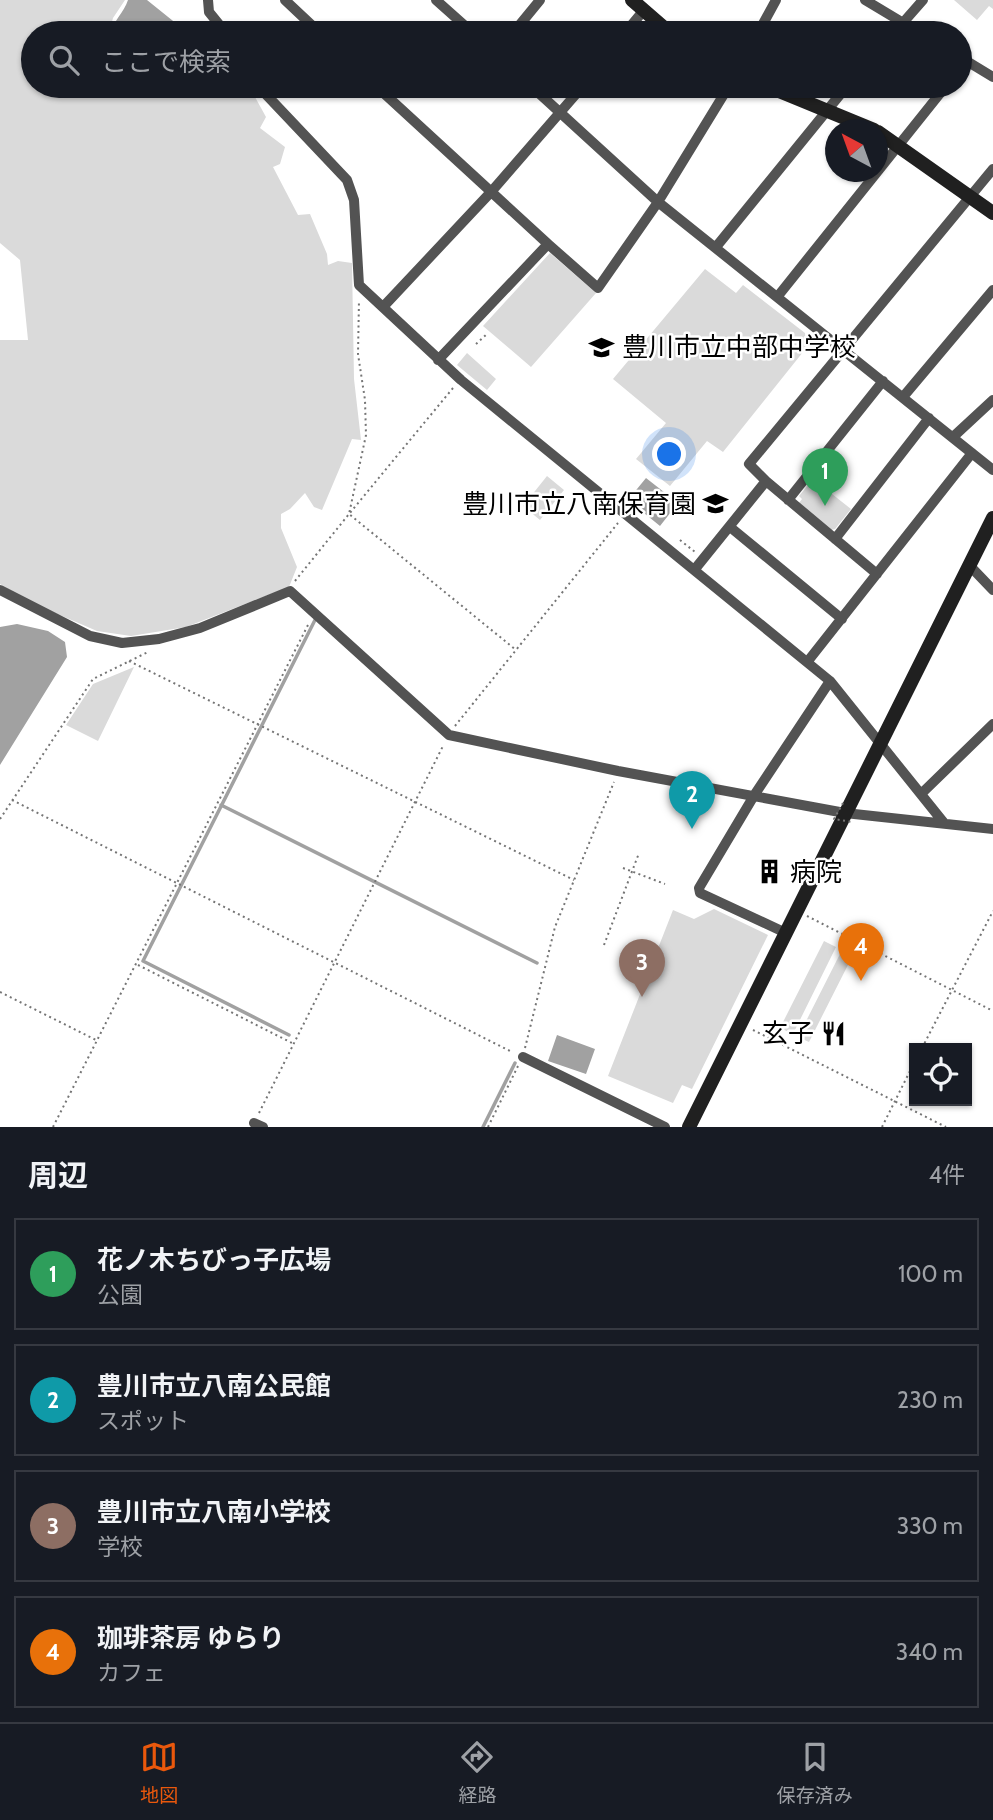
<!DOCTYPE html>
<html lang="ja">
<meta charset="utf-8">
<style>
:root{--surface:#171b24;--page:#242831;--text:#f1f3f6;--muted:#9ea1a6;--line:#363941;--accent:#ea580c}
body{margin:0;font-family:Cabin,"Noto Sans JP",sans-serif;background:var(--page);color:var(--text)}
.controls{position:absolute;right:21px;bottom:21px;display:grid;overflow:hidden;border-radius:0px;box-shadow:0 2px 5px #0004}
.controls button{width:63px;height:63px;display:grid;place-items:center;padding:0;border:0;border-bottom:2px solid var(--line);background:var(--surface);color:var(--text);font:35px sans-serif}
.compass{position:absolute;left:825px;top:119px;width:63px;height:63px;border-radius:50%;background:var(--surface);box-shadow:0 2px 5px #0004;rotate:319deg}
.you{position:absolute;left:670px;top:455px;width:24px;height:24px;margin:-18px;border:5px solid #fff;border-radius:50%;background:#1a73e8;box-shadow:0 0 0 10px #1a73e833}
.badge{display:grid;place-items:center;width:46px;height:46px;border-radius:50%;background:var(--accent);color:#fff;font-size:23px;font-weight:700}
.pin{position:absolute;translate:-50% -58px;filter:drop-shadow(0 2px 4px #0008)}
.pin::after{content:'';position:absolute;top:37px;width:24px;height:21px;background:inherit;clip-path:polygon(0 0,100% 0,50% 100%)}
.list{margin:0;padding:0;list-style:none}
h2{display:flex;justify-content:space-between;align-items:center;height:91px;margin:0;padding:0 28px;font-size:30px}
h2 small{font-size:23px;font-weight:400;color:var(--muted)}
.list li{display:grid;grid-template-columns:46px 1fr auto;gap:21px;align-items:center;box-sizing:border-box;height:112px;margin:0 14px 14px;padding:0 14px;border:2px solid var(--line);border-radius:0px}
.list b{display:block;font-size:26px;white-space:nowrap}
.list p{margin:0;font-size:23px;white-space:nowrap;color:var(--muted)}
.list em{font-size:23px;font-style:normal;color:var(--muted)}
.icon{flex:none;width:38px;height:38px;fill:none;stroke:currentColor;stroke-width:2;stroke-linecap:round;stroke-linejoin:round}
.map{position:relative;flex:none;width:993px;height:1127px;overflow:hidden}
.search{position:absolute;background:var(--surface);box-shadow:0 2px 5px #0004;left:21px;right:21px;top:21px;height:77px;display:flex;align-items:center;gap:18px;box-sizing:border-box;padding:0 24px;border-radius:38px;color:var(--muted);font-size:26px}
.sheet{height:595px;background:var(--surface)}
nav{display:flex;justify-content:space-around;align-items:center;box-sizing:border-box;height:98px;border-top:2px solid var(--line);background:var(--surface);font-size:19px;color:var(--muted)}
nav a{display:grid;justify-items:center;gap:4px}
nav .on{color:var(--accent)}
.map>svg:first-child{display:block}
</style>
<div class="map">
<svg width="993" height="1127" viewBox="0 0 993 1127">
<rect width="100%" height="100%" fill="#fff"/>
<path fill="#dadada" d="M0,0H125L113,18L109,33H33V86H204L214,93L227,92L255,97L266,117L260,128L285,147L280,164L273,167L298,215L310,214L327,254L328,265L338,261L352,263L354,379L361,440L352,439L322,510L314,507L305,493L290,509L281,514V528L297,567L289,587L186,627L131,636L97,631L32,603L0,584V340H28L20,260L0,243Z
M954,0H993V9L989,6L977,20Z
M550,253L596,293L531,367L483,326Z
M705,269L736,293L743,285L805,333L807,347L723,452L707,441L670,486L636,459L666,423L613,379Z
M467,353L496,379L487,390L457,365Z
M547,476L564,490L540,520L523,506Z
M813,479L851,509L835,529L831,530L799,503L802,499L799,496Z
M134,667L98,741L66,725L93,684Z
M714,909L768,935L692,1089L682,1085L673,1103L608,1076L673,910L694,919Z
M824,941L836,947L793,1034L780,1028Z
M842,950L853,955L809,1042L798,1037Z"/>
<path fill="#a1a1a1" d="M128,0H147L188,33H112C113,20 124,13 128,0Z
M646,478L678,503L660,526L628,500Z
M17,624L48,631L65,642L67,657L0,765V627Z
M557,1035L595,1049L586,1074L548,1061Z"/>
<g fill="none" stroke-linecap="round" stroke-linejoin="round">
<path stroke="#a1a1a1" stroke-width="3.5" d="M221,805L537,963
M289,1035L143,961L315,620
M483,1127L515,1063"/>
<path stroke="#757575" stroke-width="2" stroke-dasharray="2 3.5" stroke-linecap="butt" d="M476,344L487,334
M453,388L349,514L516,650
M680,540L695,552
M295,581L349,514L366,435L365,400L358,354L359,300
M129,661L574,880
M455,726L618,523
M12,800L512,1052
M0,819L93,679L148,652
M623,868L665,884
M807,916L993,1011
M604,945L639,853
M138,965L292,1043
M0,992L96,1040
M753,1030L946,1127
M525,1048L555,927L614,782
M922,1048L993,911
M259,1113L443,746
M53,1127L309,623
M488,1127L518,1066
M882,1127L914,1063"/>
<path stroke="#535353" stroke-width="10" d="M208,0L209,12L226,33
M285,0L320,33
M436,0L473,33
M865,0L920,33
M513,33L540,0
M625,33L644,10
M758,33L776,0
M894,33L923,0
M960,57L993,77
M258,86L347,180L354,200L359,285L461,380L830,681L944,823
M376,86L548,244
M531,86L658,202L993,470
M716,247L847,86
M778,296L946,86
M383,307L491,192L583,86
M438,360L548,244L598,288L658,202L729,86
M903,397L993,290
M953,437L993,400
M766,481L877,574
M788,500L883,381
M730,527L842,619
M835,539L929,418
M970,566L993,590
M695,569L766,481L749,464L993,169
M0,590L90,636L122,643L159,639L200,628L290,591L449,735L618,771L845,813L993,829
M808,661L972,453
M921,794L993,724
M786,933L700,893L699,888L755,794L830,681
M523,1057L665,1127
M254,1123L263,1127"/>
<path stroke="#202020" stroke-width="14" d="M632,0L670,33
M767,86L874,130
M878,132L993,213
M689,1127L993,518"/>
<path stroke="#757575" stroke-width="2" stroke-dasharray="2 3.5" stroke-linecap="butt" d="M843,803L834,819L852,822"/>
</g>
<defs>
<symbol id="school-bare" viewBox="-9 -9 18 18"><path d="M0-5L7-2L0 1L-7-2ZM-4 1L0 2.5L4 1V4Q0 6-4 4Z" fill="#000" stroke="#fff" stroke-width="2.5" paint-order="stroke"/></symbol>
<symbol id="building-bare" viewBox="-9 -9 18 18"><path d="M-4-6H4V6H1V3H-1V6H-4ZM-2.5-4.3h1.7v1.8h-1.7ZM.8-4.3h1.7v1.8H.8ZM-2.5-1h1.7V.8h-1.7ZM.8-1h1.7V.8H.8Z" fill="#000" stroke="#fff" stroke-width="2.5" paint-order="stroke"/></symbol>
<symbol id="restaurant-bare" viewBox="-9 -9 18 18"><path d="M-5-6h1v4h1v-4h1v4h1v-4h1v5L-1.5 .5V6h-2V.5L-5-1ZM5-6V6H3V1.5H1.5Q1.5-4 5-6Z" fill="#000" stroke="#fff" stroke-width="2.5" paint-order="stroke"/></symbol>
</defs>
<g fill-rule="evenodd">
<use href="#school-bare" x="584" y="330" width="35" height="35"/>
<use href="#school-bare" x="698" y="486" width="35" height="35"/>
<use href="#building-bare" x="752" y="854" width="35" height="35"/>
<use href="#restaurant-bare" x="816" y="1016" width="35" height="35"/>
</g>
<g text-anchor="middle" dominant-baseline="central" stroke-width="5" stroke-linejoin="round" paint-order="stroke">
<g font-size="26" fill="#000" stroke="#fff" text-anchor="start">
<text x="622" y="347">豊川市立中部中学校</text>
<text x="696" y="504" text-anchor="end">豊川市立八南保育園</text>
<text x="790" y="872">病院</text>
<text x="814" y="1033" text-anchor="end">玄子</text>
</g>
</g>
</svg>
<div class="controls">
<button><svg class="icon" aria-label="locate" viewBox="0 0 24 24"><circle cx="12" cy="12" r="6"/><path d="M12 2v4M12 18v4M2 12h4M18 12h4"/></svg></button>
</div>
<svg class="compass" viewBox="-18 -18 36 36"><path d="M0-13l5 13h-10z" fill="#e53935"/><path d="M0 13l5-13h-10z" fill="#9ea1a6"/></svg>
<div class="you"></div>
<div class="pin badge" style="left:825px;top:506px;background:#2e9e5b">1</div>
<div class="pin badge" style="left:692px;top:829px;background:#0f9aa8">2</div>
<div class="pin badge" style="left:642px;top:997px;background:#8d6e63">3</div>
<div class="pin badge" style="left:861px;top:981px;background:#e8710a">4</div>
<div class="search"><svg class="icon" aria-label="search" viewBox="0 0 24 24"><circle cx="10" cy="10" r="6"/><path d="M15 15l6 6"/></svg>ここで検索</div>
</div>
<section class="sheet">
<h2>周辺<small>4件</small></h2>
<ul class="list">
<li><span class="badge" style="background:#2e9e5b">1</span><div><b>花ノ木ちびっ子広場</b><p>公園</p></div><em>100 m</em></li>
<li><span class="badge" style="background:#0f9aa8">2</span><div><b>豊川市立八南公民館</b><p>スポット</p></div><em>230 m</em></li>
<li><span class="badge" style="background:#8d6e63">3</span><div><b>豊川市立八南小学校</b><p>学校</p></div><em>330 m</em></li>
<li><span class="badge" style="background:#e8710a">4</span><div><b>珈琲茶房 ゆらり</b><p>カフェ</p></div><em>340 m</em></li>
</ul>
</section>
<nav>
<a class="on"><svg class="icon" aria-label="map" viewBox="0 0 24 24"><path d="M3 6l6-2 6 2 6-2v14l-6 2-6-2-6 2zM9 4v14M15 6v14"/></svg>地図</a>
<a><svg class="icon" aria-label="directions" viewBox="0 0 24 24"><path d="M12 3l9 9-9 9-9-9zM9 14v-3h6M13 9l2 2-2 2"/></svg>経路</a>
<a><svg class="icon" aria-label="saved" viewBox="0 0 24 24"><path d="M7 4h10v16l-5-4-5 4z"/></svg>保存済み</a>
</nav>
